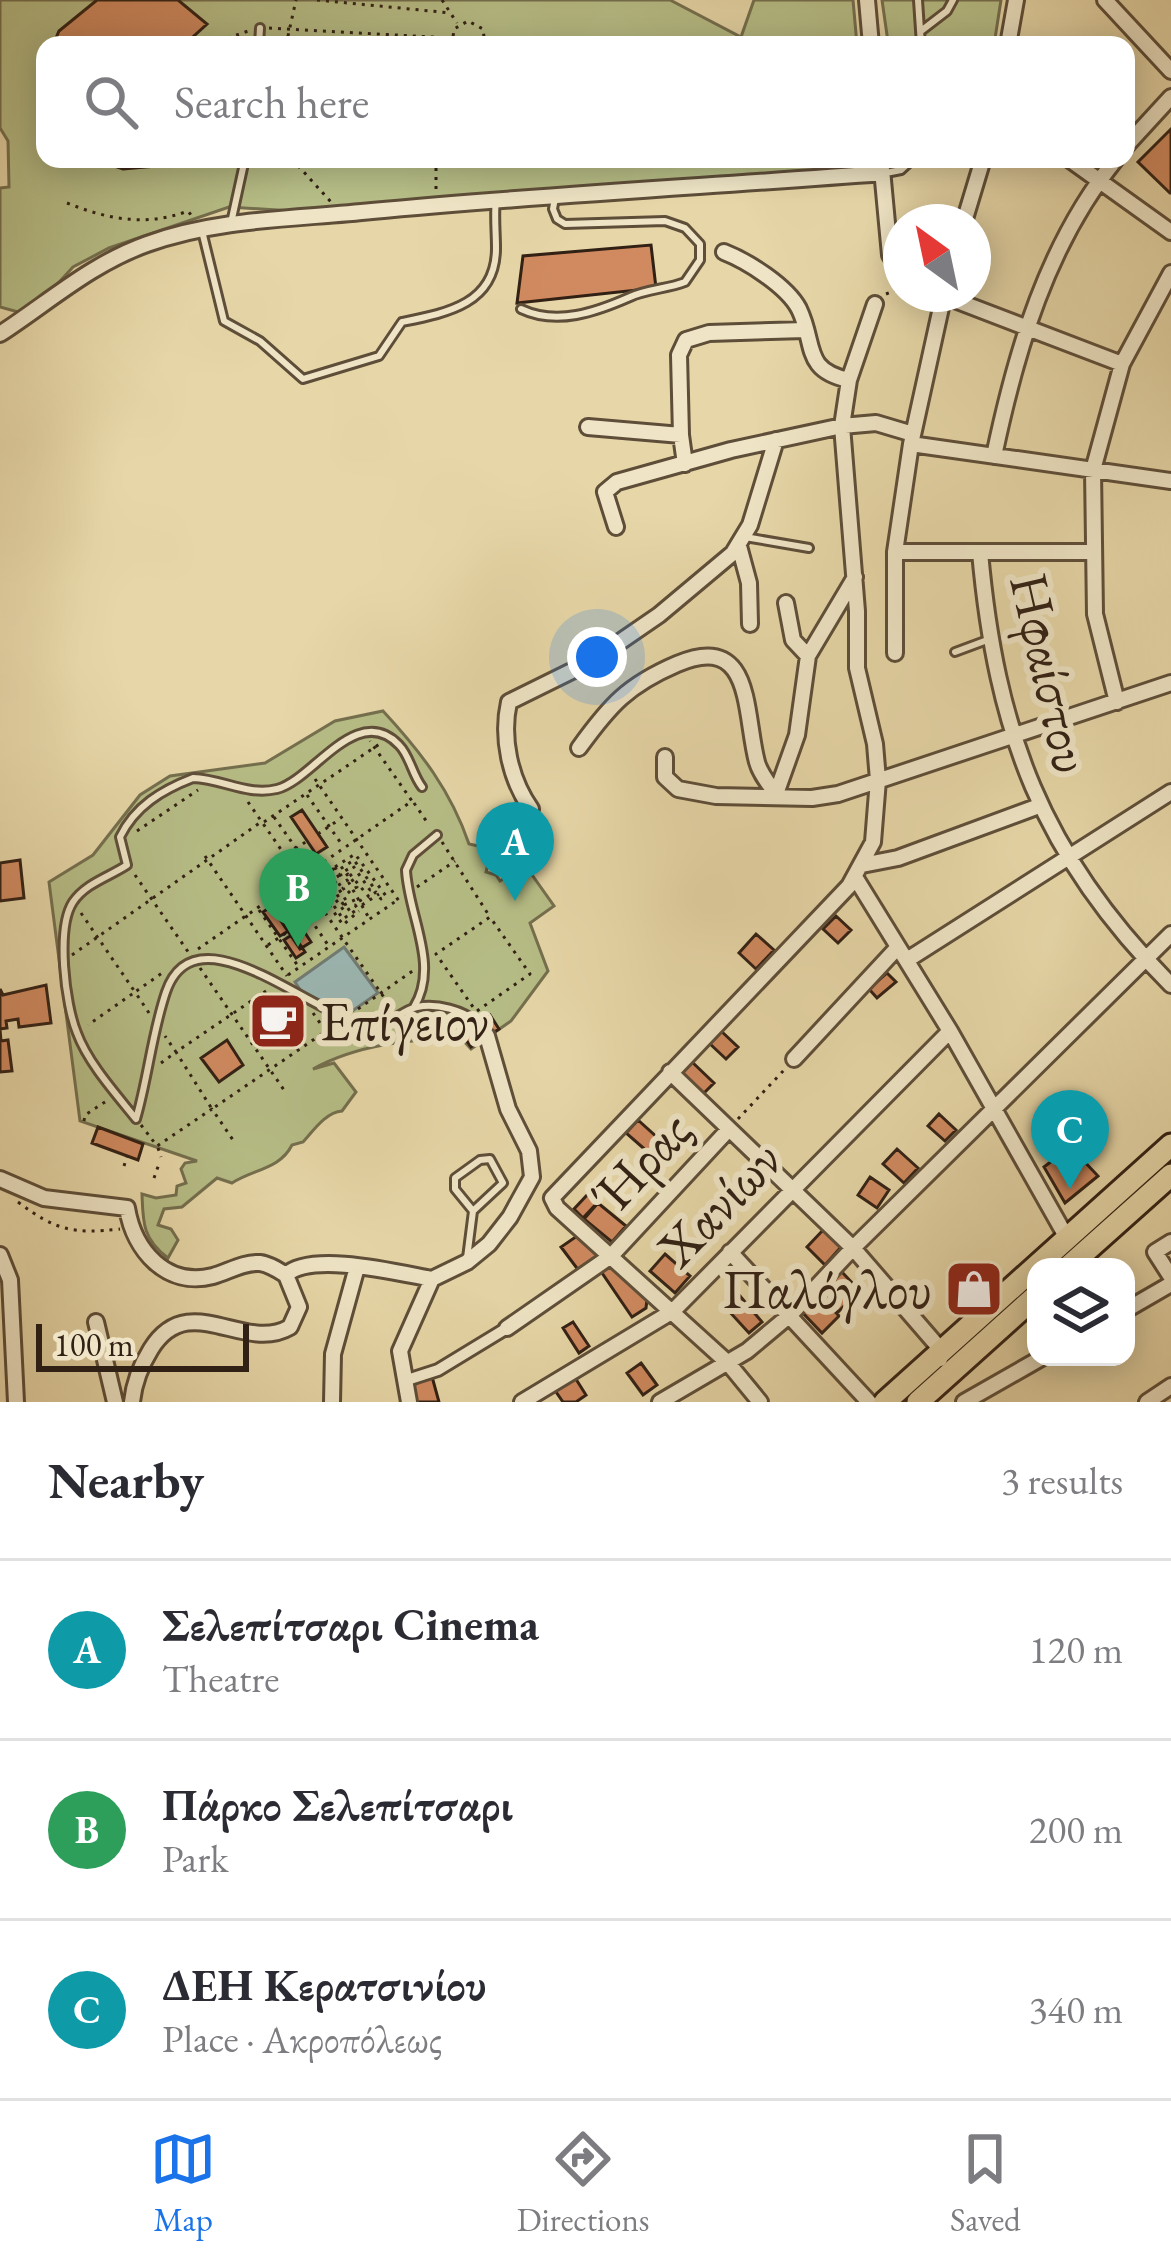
<!DOCTYPE html>
<meta charset="utf-8">
<style>
:root{--surface:#fff;--page:#f7f7f7;--text:#2b2b33;--muted:#7c7c81;--line:#e1e1e2;--accent:#1a73e8}
body{margin:0;font-family:"EB Garamond",serif;background:var(--page);color:var(--text)}
.controls{position:absolute;right:36px;bottom:36px;display:grid;overflow:hidden;border-radius:24px;box-shadow:0 6px 30px #0003}
.controls button{width:108px;height:108px;display:grid;place-items:center;padding:0;border:0;border-bottom:3px solid var(--line);background:var(--surface);color:var(--text);font:60px sans-serif}
.compass{position:absolute;left:883px;top:204px;width:108px;height:108px;border-radius:50%;background:var(--surface);box-shadow:0 6px 30px #0003;rotate:327deg}
.scale{position:absolute;left:36px;bottom:30px;width:213px;box-sizing:border-box;padding-left:12px;border:6px solid #312014;border-top:0;font-size:33px;line-height:42px;white-space:nowrap;color:#312014;-webkit-text-stroke:9px #efe5c6;paint-order:stroke}
.you{position:absolute;left:597px;top:657px;width:42px;height:42px;margin:-30px;border:9px solid #fff;border-radius:50%;background:#1a73e8;box-shadow:0 0 0 18px #1a73e833}
.badge{display:grid;place-items:center;width:78px;height:78px;border-radius:50%;background:var(--accent);color:#fff;font-size:39px;font-weight:700}
.pin{position:absolute;translate:-50% -99px;filter:drop-shadow(0 3px 6px #0008)}
.pin::after{content:'';position:absolute;top:63px;width:42px;height:36px;background:inherit;clip-path:polygon(0 0,100% 0,50% 100%)}
.list{margin:0;padding:0;list-style:none}
h2{display:flex;justify-content:space-between;align-items:center;height:156px;margin:0;padding:0 48px;font-size:51px}
h2 small{font-size:39px;font-weight:400;color:var(--muted)}
.list li{display:grid;grid-template-columns:78px 1fr auto;gap:36px;align-items:center;box-sizing:border-box;height:180px;padding:0 48px;border-top:3px solid var(--line)}
.list b{display:block;font-size:45px;white-space:nowrap}
.list p{margin:0;font-size:39px;white-space:nowrap;color:var(--muted)}
.list em{font-size:39px;font-style:normal;color:var(--muted)}
.icon{flex:none;width:66px;height:66px;fill:none;stroke:currentColor;stroke-width:2;stroke-linecap:round;stroke-linejoin:round}
.map{position:relative;flex:none;width:1171px;height:1402px;overflow:hidden}
.search{position:absolute;background:var(--surface);box-shadow:0 6px 30px #0003;left:36px;right:36px;top:36px;height:132px;display:flex;align-items:center;gap:30px;box-sizing:border-box;padding:0 42px;border-radius:24px;color:var(--muted);font-size:45px}
.sheet{height:696px;background:var(--surface)}
nav{display:flex;justify-content:space-around;align-items:center;box-sizing:border-box;height:168px;border-top:3px solid var(--line);background:var(--surface);font-size:33px;color:var(--muted)}
nav a{display:grid;justify-items:center;gap:6px}
nav .on{color:var(--accent)}
.map>svg:first-child{display:block}
</style>
<div class="map">
<svg width="1171" height="1402" viewBox="0 0 1171 1402">
<rect width="100%" height="100%" fill="#e7d7a8"/>
<filter id="stains"><feTurbulence type="fractalNoise" baseFrequency=".00167" numOctaves="4"/><feColorMatrix values="0 0 0 0 .2 0 0 0 0 .09 0 0 0 0 .02 0 0 0 .5 -.17"/></filter>
<radialGradient id="worn" r=".72"><stop offset=".6" stop-color="#630" stop-opacity="0"/><stop offset="1" stop-color="#630" stop-opacity=".3"/></radialGradient>
<path fill="#b7be87" stroke="#746f4e" stroke-width="3" d="M0,0H670L741,37L754,0H853L857,45L784,41L801,45H45V159H881L883,173L341,214L229,207L109,248L73,267L29,315L0,307V188L9,187L8,141L0,128Z
M882,0H1001L994,45L888,42Z
M383,711C421,752 451,791 469,844L492,849L486,872L496,875L500,881L525,865L554,906L530,923L548,971L511,1021L471,1049L460,1037C410,1040 358,1044 313,1069L334,1063L356,1092L342,1111C326,1112 313,1131 303,1142L292,1145C280,1169 254,1169 232,1183L217,1178L182,1207L164,1209L158,1225L171,1229L178,1240L168,1258C142,1239 143,1221 142,1194L156,1198L176,1195L177,1186L186,1183L181,1169L185,1163L197,1161L80,1121L49,882L93,855L140,795L170,776L265,763L335,721Z"/>
<path fill="#9bb7b3" stroke="#717b73" stroke-width="3" d="M344,947L378,993L348,1014L301,991L295,982Z"/>
<path fill="#d18a60" stroke="#312014" stroke-width="3" d="M97,0H178L207,24L184,45H53L59,31Z
M1171,129V193H1170L1138,162Z
M94,159H157L158,166L123,169Z
M651,245L656,288L517,303L523,256Z
M302,810L327,847L316,854L291,817Z
M20,860L24,898L0,901V863Z
M290,895L306,918L299,924L282,900Z
M286,904L311,942L300,949L275,912Z
M273,905L290,930L280,936L263,912Z
M836,916L851,930L838,943L823,929Z
M293,934L305,952L296,958L284,940Z
M756,934L774,950L756,969L739,953Z
M887,973L896,982L877,998L869,989Z
M46,985L51,1023L19,1027L18,1019L6,1021L7,1028L0,1029L1,1041L8,1040L12,1071L0,1072V989L3,995Z
M267,997L276,1003L284,998L302,1024L293,1030L299,1039L286,1047L277,1034L269,1039L255,1019L263,1013L258,1006Z
M490,1015L499,1029L471,1047L462,1034Z
M720,1030L738,1047L726,1059L709,1043Z
M227,1040L243,1065L219,1082L201,1058Z
M691,1061L714,1083L701,1096L678,1074Z
M939,1114L956,1130L945,1141L928,1126Z
M638,1120L660,1140L649,1153L626,1133Z
M98,1127L143,1144L138,1160L92,1143Z
M897,1149L918,1168L904,1183L883,1164Z
M1061,1154L1072,1165L1081,1158L1098,1176L1065,1203L1044,1167Z
M870,1177L889,1190L877,1208L858,1195Z
M589,1193L598,1202L583,1218L574,1209Z
M598,1203L626,1226L612,1242L584,1219Z
M823,1230L841,1247L825,1265L807,1247Z
M577,1236L601,1255L579,1271L561,1247Z
M665,1254L690,1276L675,1293L650,1271Z
M614,1261L648,1291L646,1308L632,1317L600,1270Z
M841,1271L856,1287L848,1295L833,1279Z
M832,1279L851,1299L838,1312L819,1292Z
M818,1293L839,1316L822,1333L800,1310Z
M740,1296L762,1322L749,1333L726,1308Z
M573,1322L589,1346L579,1353L563,1328Z
M641,1363L657,1385L643,1395L627,1373Z
M431,1373L439,1402H414L410,1388Z
M574,1376L586,1395L576,1402H563L554,1389Z"/>
<g fill="none" stroke-linecap="round" stroke-linejoin="round">
<defs>
<path id="service" d="M918,0L921,45
M921,31L947,11L953,0
M259,45L260,28
M886,173L901,170L913,159
M231,223L245,159
M202,231L224,321L260,341L303,379L379,356L402,322C447,313 496,304 496,248C496,231 494,215 496,199
M521,309C557,326 596,312 630,297C647,289 667,289 685,282L700,260V244L685,228L665,221L565,224L557,219L553,209L555,198
M745,537L809,548
M955,652L990,639
M414,1007C440,965 408,915 406,870L413,855L437,835
M136,1119C116,1094 88,1063 77,1033C65,1004 56,928 73,902C86,883 109,877 127,865L120,837C135,806 162,790 193,778C223,779 247,796 277,789C313,780 357,701 399,745C410,756 412,774 422,787
M136,1119C148,1078 152,1033 166,992C196,905 314,1017 367,1025C390,1029 398,1011 417,1007C437,1003 463,1010 478,1023
M467,1258L473,1211L503,1183L490,1159L480,1160L455,1178V1189L473,1211"/>
<path id="pedestrian" d="M404,1381L438,1370L507,1328"/>
<path id="minor" d="M867,0L871,45
M1105,0L1171,71
M1008,45L1016,0
M1126,146L1171,97
M881,159L890,255L901,271
M1069,159L1171,232
M964,222L983,159
M724,252C747,261 787,286 799,309C816,344 802,370 849,380L875,304
M939,294L1122,364
M0,334C49,302 91,264 147,244C219,218 297,219 372,211C542,195 712,186 883,173
M588,427L681,435L685,464
M681,435L679,355L686,340L709,333L805,330
M911,444L1171,481
M994,456C1016,351 1047,244 1116,159
M616,527L605,492L617,482L731,450L842,426L876,423L913,434
M739,546L749,583L750,624
M895,552H1093
M980,552C996,731 1042,856 1171,985
M786,603L793,640L808,656
M895,653V552L911,444L944,294
M1117,702L1095,614L1093,470L1122,364L1171,273
M579,748C610,705 628,685 677,664C754,631 744,714 757,762C760,774 769,784 776,794
M665,757V777L678,789L716,796L812,798L838,794L1171,683
M776,794L797,735L808,656L855,577
M531,809C510,779 501,738 509,702L592,661L659,615L733,553L750,525L776,440
M862,865L898,858L1039,806
M855,877L950,1031L1067,1238
M907,960L1171,792
M794,1059L898,947
M670,1072L853,1248L942,1351L940,1359
M0,1179L44,1198L127,1208C134,1250 166,1288 213,1276C228,1272 243,1262 260,1263C269,1264 278,1270 286,1275
M1171,1242L1155,1252L1171,1277
M730,1252L869,1402
M0,1255L10,1280L16,1402
M286,1275C311,1251 399,1273 432,1279
M1126,1310L1171,1284
M96,1322L115,1402
M507,1328L611,1256L729,1129
M132,1402C134,1382 141,1365 151,1349C189,1288 244,1354 290,1327L299,1307L286,1275
M332,1402L333,1354L357,1267
M409,1402L400,1351L432,1279L467,1262L489,1244L510,1217L532,1177L529,1151L508,1109L487,1036
M522,1402L673,1311L950,1031
M660,1402L747,1351L790,1315L853,1248L1171,934
M760,1402L728,1363L557,1208L552,1198L849,886L873,842L878,780L875,744L857,668V611L842,426L849,380
M964,1402L1043,1357
M1147,1402L1171,1386"/>
<path id="primary" d="M1068,1267L1171,1175
M885,1402L1171,1145
M918,1402L1036,1296"/>
</defs>
<use href="#service" stroke="#5e4e39" stroke-width="12"/>
<use href="#pedestrian" stroke="#5e4e39" stroke-width="16"/>
<use href="#minor" stroke="#5e4e39" stroke-width="20"/>
<use href="#primary" stroke="#312014" stroke-width="27"/>
<path stroke="#312014" stroke-width="3" stroke-dasharray="3 6" stroke-linecap="butt" d="M317,0L451,13
M442,0L457,23
M269,28L450,38
M193,36L217,42L248,31
M486,39L631,45
M286,45L296,0
M452,45L454,29L468,21L483,29L485,45
M292,159L331,202
M436,159V193
M67,203C107,219 146,227 188,211L191,215
M886,294L901,288
M315,779L401,904
M307,795L343,846
M248,802L390,1006
M414,803L429,825
M274,817L310,868
M264,822L381,743
M137,831L198,790
M318,834L340,819
M442,842L490,917L436,954L473,1007
M288,854L307,841
M205,856L287,976
M335,867L337,871L354,860L374,888L370,890L353,866L340,874L343,878L348,874L357,887L353,889
M335,867L355,854L386,896L381,899L376,892L369,897L349,873
M135,875L191,956
M316,886L336,873L333,869L313,882L343,925L359,911
M326,886L334,898
M417,887L455,861
M290,889L328,945
M350,891L347,894L343,888L349,883L369,918
M336,900L345,912L355,905L358,909L343,919L321,887L338,876L340,879L331,885L343,904L347,902L337,886L347,880L349,883
M344,905L359,898L363,905
M362,905L379,894
M259,910L298,966
M81,913L135,992L88,1025
M299,924L321,909
M268,945L289,931
M198,949L412,801L370,741
M72,955L261,822
M200,968L284,1090
M288,975L399,899
M266,991L176,1052L212,1109L335,1025
M358,1009L414,970
M477,1011L530,974L490,917
M149,1013L135,992L165,971
M313,1013L325,1030
M251,1039L263,1031
M161,1063L176,1052L165,1036
M738,1119L785,1069
M84,1121L85,1115L108,1100
M141,1125L157,1146L212,1109L233,1140
M158,1148L161,1157
M124,1166L127,1156
M154,1178L160,1161
M18,1202C56,1231 74,1234 120,1229"/>
<use href="#service" stroke="#efe5c6" stroke-width="6"/>
<use href="#pedestrian" stroke="#efe5c6" stroke-width="10"/>
<use href="#minor" stroke="#efe5c6" stroke-width="14"/>
<use href="#primary" stroke="#e7d7a8" stroke-width="21"/>
</g>
<defs>
<symbol id="cafe-square" viewBox="-11 -11 22 22"><rect x="-9" y="-9" width="18" height="18" rx="4" fill="#8f2418" stroke="#efe5c6"/><path d="M-5.5-4.5H6V0H3Q3 3.5 0 3.5H-2.5Q-5.5 3.5-5.5 0ZM3-3.2v2h1.7v-2ZM-6 4.5H4V6H-6Z" fill="#fff"/></symbol>
<symbol id="shop-square" viewBox="-11 -11 22 22"><rect x="-9" y="-9" width="18" height="18" rx="4" fill="#8f2418" stroke="#efe5c6"/><path d="M-5-2.5h2.3a2.7 3.5 0 0 1 5.4 0H5L5.5 6h-11ZM-1.5-2.5h3a1.5 2.3 0 0 0-3 0Z" fill="#fff"/></symbol>
</defs>
<g fill-rule="evenodd">
<use href="#cafe-square" x="245" y="988" width="66" height="66"/>
<use href="#shop-square" x="941" y="1256" width="66" height="66"/>
</g>
<g text-anchor="middle" dominant-baseline="central" stroke-width="12" stroke-linejoin="round" paint-order="stroke">
<g font-size="54" fill="#312014" stroke="#efe5c6">
<text transform="translate(1051 673) rotate(77)">Ηφαίστου</text>
<text transform="translate(641 1162) rotate(-47)">Ήρας</text>
<text transform="translate(719 1203) rotate(-46)">Χανίων</text>
</g>
<g font-size="54" fill="#312014" stroke="#efe5c6" text-anchor="start">
<text x="320" y="1021">Επίγειον</text>
<text x="932" y="1289" text-anchor="end">Παλόγλου</text>
</g>
</g>
<rect width="100%" height="100%" filter="url(#stains)"/>
<rect width="100%" height="100%" fill="url(#worn)"/>
</svg>
<div class="controls">
<button><svg class="icon" aria-label="layers" viewBox="0 0 24 24"><path d="M12 4l9 5-9 5-9-5zM3 14l9 5 9-5"/></svg></button>
</div>
<svg class="compass" viewBox="-18 -18 36 36"><path d="M0-13l5 13h-10z" fill="#e53935"/><path d="M0 13l5-13h-10z" fill="#7c7c81"/></svg>
<div class="scale">100 m</div>
<div class="you"></div>
<div class="pin badge" style="left:515px;top:901px;background:#0f9aa8">A</div>
<div class="pin badge" style="left:298px;top:947px;background:#2e9e5b">B</div>
<div class="pin badge" style="left:1070px;top:1189px;background:#0f9aa8">C</div>
<div class="search"><svg class="icon" aria-label="search" viewBox="0 0 24 24"><circle cx="10" cy="10" r="6"/><path d="M15 15l6 6"/></svg>Search here</div>
</div>
<section class="sheet">
<h2>Nearby<small>3 results</small></h2>
<ul class="list">
<li><span class="badge" style="background:#0f9aa8">A</span><div><b>Σελεπίτσαρι Cinema</b><p>Theatre</p></div><em>120 m</em></li>
<li><span class="badge" style="background:#2e9e5b">B</span><div><b>Πάρκο Σελεπίτσαρι</b><p>Park</p></div><em>200 m</em></li>
<li><span class="badge" style="background:#0f9aa8">C</span><div><b>ΔΕΗ Κερατσινίου</b><p>Place · Ακροπόλεως</p></div><em>340 m</em></li>
</ul>
</section>
<nav>
<a class="on"><svg class="icon" aria-label="map" viewBox="0 0 24 24"><path d="M3 6l6-2 6 2 6-2v14l-6 2-6-2-6 2zM9 4v14M15 6v14"/></svg>Map</a>
<a><svg class="icon" aria-label="directions" viewBox="0 0 24 24"><path d="M12 3l9 9-9 9-9-9zM9 14v-3h6M13 9l2 2-2 2"/></svg>Directions</a>
<a><svg class="icon" aria-label="saved" viewBox="0 0 24 24"><path d="M7 4h10v16l-5-4-5 4z"/></svg>Saved</a>
</nav>
